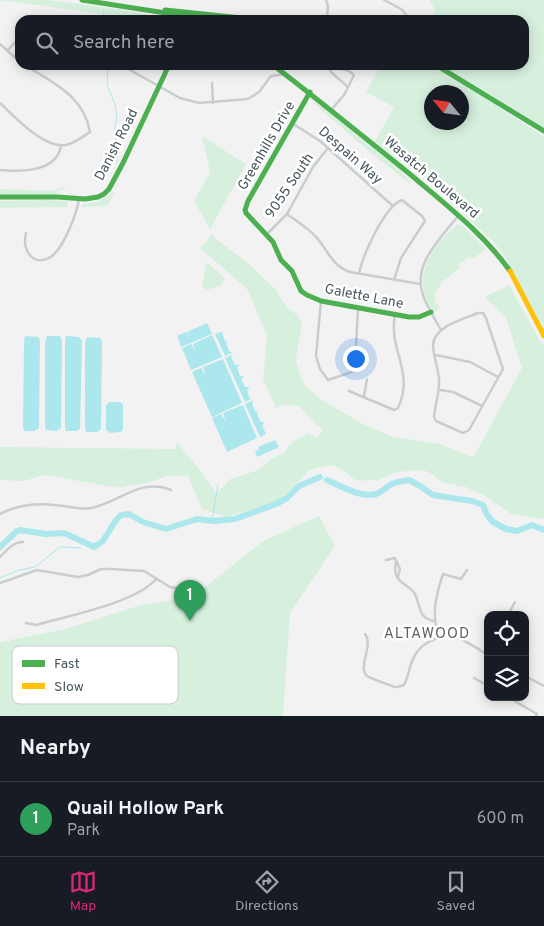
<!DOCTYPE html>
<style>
:root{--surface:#171b24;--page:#242831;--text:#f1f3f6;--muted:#9ea1a6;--line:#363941;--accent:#db2777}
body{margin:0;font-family:Overpass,sans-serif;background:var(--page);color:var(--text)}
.controls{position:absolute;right:15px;bottom:15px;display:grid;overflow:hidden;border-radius:10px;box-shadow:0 2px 12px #0003}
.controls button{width:45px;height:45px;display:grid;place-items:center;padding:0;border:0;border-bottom:1px solid var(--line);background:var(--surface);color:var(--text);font:25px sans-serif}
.compass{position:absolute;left:424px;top:85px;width:45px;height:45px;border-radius:50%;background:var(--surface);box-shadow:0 2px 12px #0003;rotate:299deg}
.you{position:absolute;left:355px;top:358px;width:18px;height:18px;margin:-12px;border:4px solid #fff;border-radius:50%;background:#1a73e8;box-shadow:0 0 0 8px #1a73e833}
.badge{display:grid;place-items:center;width:32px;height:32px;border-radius:50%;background:var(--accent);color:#fff;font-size:16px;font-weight:700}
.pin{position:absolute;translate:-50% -41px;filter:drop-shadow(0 1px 2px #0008)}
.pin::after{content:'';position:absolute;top:26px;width:18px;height:15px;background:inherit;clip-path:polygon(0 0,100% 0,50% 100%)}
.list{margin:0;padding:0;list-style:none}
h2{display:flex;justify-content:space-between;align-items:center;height:65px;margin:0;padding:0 20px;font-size:21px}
h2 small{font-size:16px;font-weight:400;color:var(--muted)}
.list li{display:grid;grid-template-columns:32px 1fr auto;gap:15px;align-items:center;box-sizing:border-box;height:75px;padding:0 20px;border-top:1px solid var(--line)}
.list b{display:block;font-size:19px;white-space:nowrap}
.list p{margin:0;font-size:16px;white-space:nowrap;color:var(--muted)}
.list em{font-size:16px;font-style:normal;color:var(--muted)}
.icon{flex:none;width:28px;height:28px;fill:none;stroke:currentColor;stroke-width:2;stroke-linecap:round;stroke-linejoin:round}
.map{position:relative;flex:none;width:544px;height:716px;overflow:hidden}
.search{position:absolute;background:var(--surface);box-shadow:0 2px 12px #0003;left:15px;right:15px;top:15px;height:55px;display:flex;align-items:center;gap:12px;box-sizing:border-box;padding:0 18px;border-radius:15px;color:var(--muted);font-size:19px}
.sheet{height:140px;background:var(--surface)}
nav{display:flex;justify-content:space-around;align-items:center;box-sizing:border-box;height:70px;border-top:1px solid var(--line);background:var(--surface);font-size:14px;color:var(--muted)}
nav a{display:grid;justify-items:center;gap:2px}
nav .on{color:var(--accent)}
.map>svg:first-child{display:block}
</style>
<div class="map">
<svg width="544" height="716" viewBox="0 0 544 716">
<rect width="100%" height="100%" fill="#f2f2f2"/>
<path fill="#d7f0de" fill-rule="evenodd" d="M0,0H51L117,9L177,20H145Z
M429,0H544V128L443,65H524V20H433L435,9Z
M381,65H429L480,94L544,137V331L505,257L492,240L435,188L375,141L394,107L366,92ZM432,92H462V122H432Z
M311,101C326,106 339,121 351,131C371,148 394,163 411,182L410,184L365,148Z
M202,136L246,164L210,229L194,201L210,172Z
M69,185L57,192V195H0V189L52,191Z
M115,192L107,206L81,207L83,204L97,202L111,193Z
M46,200L68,201L67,207L0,208V201Z
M458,224L463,226L486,249L473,259L469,257L458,265L461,267L443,281L434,294L436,296L434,299L440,309L433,312C429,304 424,296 423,287C420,263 440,238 458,224Z
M213,234L215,238L250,265L275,289L287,307L297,315L302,323L296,360L300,375L305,386L322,400L361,423L393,437L440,444L471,457L474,456L522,368L506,318L485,298L486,296L509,285L540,341L544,345V519L511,514L483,495L466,487L444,483L430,473L423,470H415L393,473L377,481L368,479L362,481L355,480L341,469L332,465L309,470L292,489L280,499L261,507L226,517L202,509L188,476H167L150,482L120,488L44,475L24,481L0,480V447L175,449L177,443L200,470L217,494L230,479L258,470L270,460L285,452L290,444L308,433L318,438L323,429L316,424L299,406L285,405L276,408L263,379L267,336L247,289L200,248Z
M206,262L222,275L225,279L221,285L207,290L202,286Z
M319,516L335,546L290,613L283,716H0V642L66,629L141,605L192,597L265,540Z"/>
<path fill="#ace7ed" d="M207,323L212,334L181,347L177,336L186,332L191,341L187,332Z
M224,331L222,332L225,341L228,342L226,344L230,352H233L225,356L215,334Z
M212,335L222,357L191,370L182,348L191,344L196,352L193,344Z
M25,336L38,337L40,340L39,428L35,431H24L23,426L24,343Z
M47,336H60L62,340L61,428L57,431L46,430L45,426V342Z
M66,336L79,337L82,340L80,429L76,431H66L65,426V343Z
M87,337L100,338L102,341L101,429L97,432H86L85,427V343Z
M233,354L231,356L235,365L238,364L239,366L237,367L240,376H243L244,377L241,379L245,387H248L249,389L247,390L250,399L253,398L245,402L225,358Z
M223,359L242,403L212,417L192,372L201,368L206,376L203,367Z
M254,400L252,402L255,411L258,410L255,412H259L257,414L261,422H263L264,424L262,425L266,434L268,433L260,437L245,404Z
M109,402H120L123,404V429L121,432L110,433L106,430V406Z
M243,405L257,438L227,452L212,418L221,414L226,422L223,413Z
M275,440L279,447L257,457L255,452L259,449L258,447Z"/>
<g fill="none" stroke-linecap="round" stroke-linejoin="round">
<path stroke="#ace7ed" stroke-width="1" d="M103,20L104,11
M108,65L107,85L115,104L117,118L114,131L117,146V163
M212,521L218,485
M0,578L19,570L35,567L60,547L81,548"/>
<path stroke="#ace7ed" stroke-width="6" d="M327,480C340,486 361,498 376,494C382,492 385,488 390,485C395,482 402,481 409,480L420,486L433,495L472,501L483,505L487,515L493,522L506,529L517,531L532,525L544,530
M0,547L17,531L20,530L46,534L64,533L94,547L103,541L116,520L121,515L129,514L143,522L166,529L197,519L214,521L235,519L276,504L287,498L299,486L320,477"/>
<path stroke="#c9cdce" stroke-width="2.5" d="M326,0L328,6L327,20
M384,0L401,9L411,20
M30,20L33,16L40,20
M0,44L20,62
M7,51L20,37
M121,65L180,98L199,103L248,99L259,92L271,76L284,74
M324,65C333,70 345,66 354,75L344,95L332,109
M328,67L332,73L348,87
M212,83L213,103
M0,103C15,117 44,149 66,145C74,143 83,137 90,132C84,96 53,83 25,65
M292,123L320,141L393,206
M0,170C21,172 58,172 61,145
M287,214C296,221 307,227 315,236C328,249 331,266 350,272L420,284
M26,233C21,252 35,268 52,256C64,247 77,213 79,199
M267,234L287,214L313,167L328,148
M359,273C363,255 384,207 402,200L422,216L425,221L401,258L394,280
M321,301L316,356L320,369L328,380L355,371L359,367L356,346L358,308
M478,313H483L486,318L503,369L469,430L463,433L436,421L434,417C435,404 440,393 439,379C438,368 433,354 433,345C434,326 464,319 478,313Z
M441,330C435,319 427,307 423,295C412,264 441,238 458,216
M436,355L470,362L498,377
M440,390L453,392L482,406
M349,391L394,410L398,408C415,372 388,350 395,315
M364,396L367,379
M0,514C21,503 41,503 64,506C72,507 82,510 91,508C118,503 141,477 171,490
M0,557C7,550 13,542 23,542
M386,560L395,558L400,569L398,577
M396,562C391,584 409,583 415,594C421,607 418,618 434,621
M0,583L37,570L78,577L88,575L101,569H111L144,571L170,587L175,588L190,586
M508,615L515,602
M26,623L36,625C67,616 136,603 156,579
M365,634C374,646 357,667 367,676C371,679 388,684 394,687H397L404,685C409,676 409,665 415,655C423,641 445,632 460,639C470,643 479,650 488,655
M438,638C432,613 435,598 443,574L461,579L467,570
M525,676L544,686
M474,678L488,686
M508,697L537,714L536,716"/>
<path stroke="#4caf50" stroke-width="5" d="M82,0L211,20
M165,10L260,20
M273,65C320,101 365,138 411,175C446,205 483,233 510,271
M436,65L544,131
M310,92L248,201L245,210L246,213L273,242L281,260L292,271L301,291L307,295L321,301L409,317H419L431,312
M0,197H58L85,199L98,197L104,194L109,189L123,163L169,65"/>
<path stroke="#ffc107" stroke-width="5" d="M510,271L544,336"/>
</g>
<g text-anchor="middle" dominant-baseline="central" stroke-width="5" stroke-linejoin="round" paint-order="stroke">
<g font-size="14" fill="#49565e" stroke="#fff">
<text transform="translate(117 145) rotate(-63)">Danish Road</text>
<text transform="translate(267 146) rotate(-60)">Greenhills Drive</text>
<text transform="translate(350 156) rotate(41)">Despain Way</text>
<text transform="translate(431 178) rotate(40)">Wasatch Boulevard</text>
<text transform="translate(290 186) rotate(-56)">9055 South</text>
<text transform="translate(364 297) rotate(11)">Galette Lane</text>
</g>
<g font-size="15" letter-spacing="1" fill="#5d6266" stroke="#fff">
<text x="427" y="634">ALTAWOOD</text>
</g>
</g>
<rect x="12" y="646" width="166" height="58" rx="8" fill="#fff" stroke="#c8cccf" stroke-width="1"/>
<rect x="22" y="660" width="23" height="7" fill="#4caf50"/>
<rect x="22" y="683" width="23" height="6" fill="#ffc107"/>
<g font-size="14" fill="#49565e">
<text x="54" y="668">Fast</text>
<text x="54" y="691">Slow</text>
</g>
</svg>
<div class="controls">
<button><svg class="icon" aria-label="locate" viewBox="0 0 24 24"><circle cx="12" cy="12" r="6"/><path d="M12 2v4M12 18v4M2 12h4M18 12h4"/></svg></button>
<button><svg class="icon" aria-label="layers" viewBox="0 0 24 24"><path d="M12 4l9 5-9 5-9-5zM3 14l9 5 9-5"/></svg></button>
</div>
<svg class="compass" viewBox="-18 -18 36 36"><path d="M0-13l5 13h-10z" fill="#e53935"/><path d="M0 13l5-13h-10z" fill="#9ea1a6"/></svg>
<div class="you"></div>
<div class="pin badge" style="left:190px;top:621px;background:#2e9e5b">1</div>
<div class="search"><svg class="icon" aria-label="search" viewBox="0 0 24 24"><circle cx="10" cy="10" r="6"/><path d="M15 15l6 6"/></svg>Search here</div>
</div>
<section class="sheet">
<h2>Nearby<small></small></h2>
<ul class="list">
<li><span class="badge" style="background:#2e9e5b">1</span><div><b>Quail Hollow Park</b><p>Park</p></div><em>600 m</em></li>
</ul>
</section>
<nav>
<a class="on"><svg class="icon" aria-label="map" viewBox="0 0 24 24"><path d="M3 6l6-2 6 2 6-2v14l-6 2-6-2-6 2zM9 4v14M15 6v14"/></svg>Map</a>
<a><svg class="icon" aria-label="directions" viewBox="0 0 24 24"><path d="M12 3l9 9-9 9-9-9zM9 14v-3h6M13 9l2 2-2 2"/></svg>Directions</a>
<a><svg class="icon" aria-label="saved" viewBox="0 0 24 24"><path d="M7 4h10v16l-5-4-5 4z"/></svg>Saved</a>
</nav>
